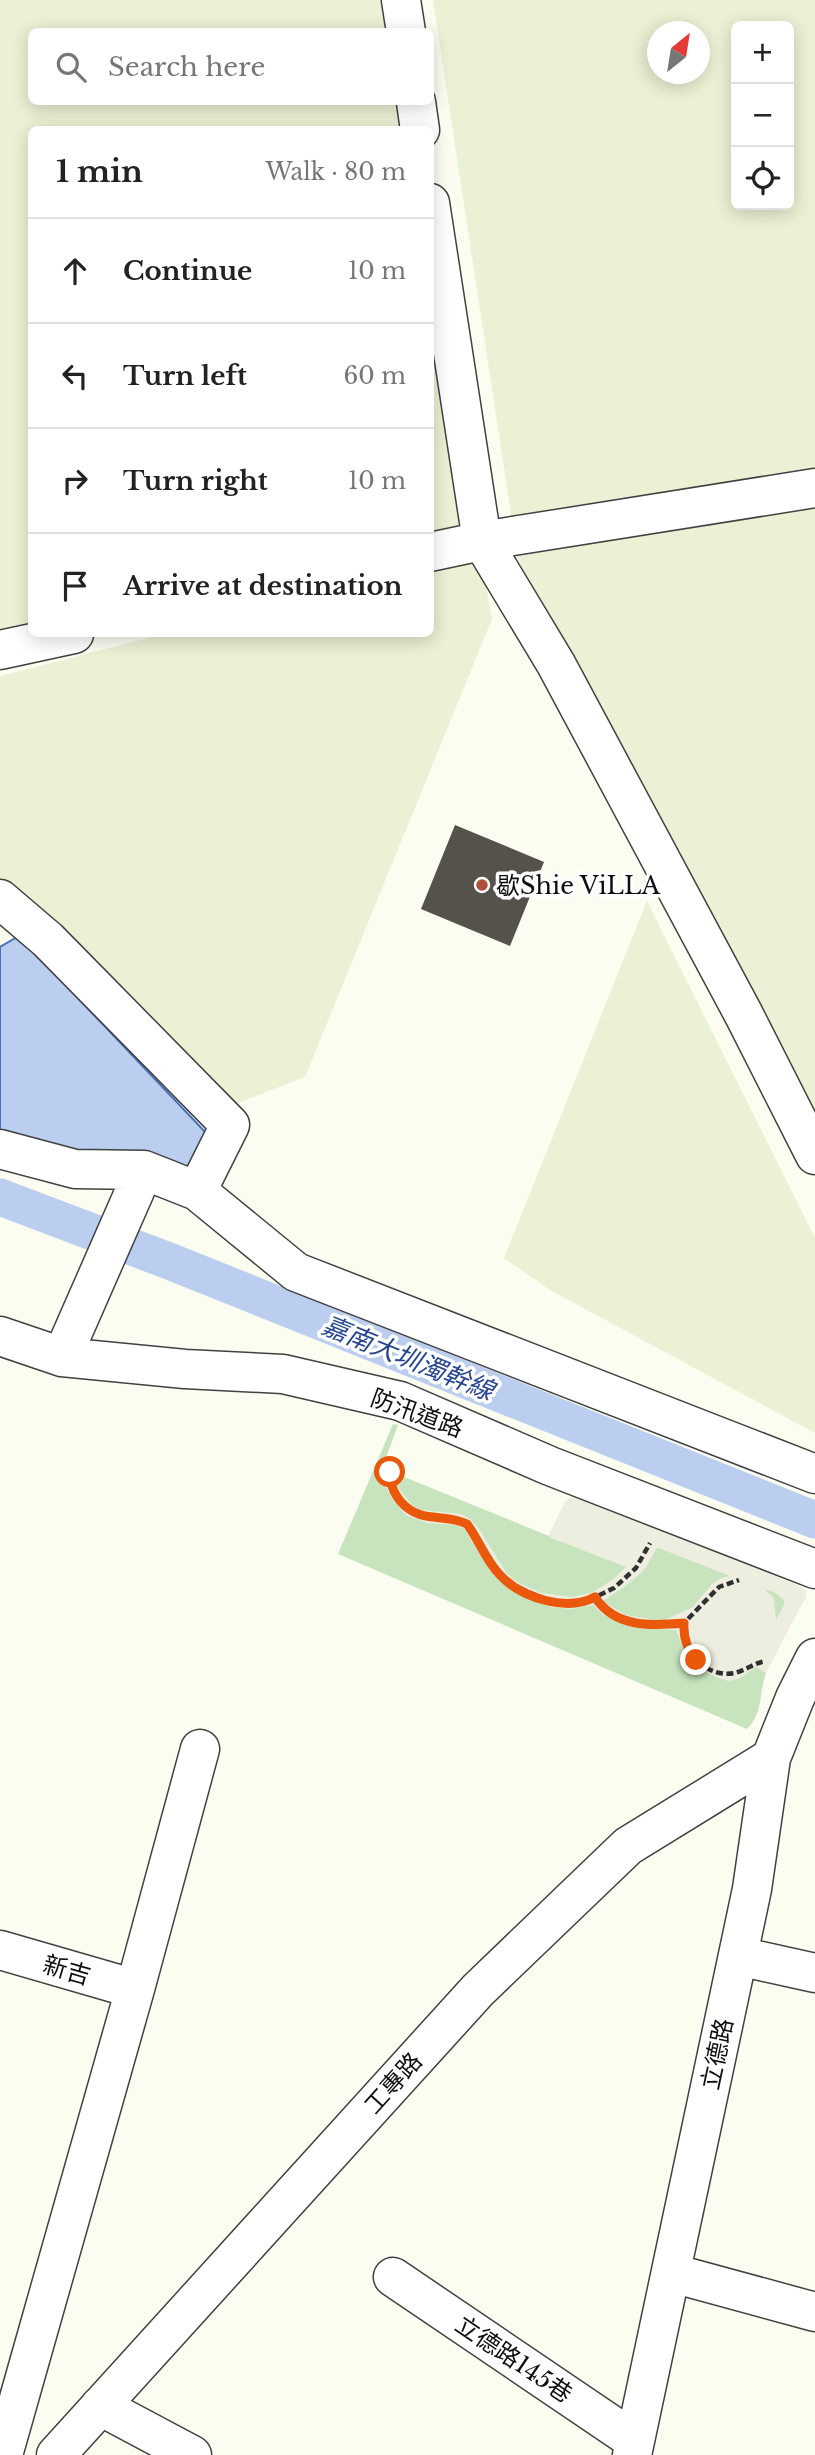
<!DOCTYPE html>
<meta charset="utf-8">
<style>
:root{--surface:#fff;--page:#f6f6f6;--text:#222;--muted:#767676;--line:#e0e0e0}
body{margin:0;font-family:"Libre Baskerville","Noto Sans TC",serif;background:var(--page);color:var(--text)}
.controls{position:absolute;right:21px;top:21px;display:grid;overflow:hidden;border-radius:10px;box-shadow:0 4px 18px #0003}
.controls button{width:63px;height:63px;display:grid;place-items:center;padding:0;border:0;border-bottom:2px solid var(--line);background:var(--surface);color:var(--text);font:35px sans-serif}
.compass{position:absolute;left:647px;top:21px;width:63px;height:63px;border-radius:50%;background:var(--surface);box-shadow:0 4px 18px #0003;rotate:30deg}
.stop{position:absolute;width:21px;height:21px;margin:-16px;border:5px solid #ea580c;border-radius:50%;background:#fff}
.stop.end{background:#ea580c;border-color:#fff;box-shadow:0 2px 7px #0008}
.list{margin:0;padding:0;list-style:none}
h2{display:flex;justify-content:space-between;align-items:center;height:91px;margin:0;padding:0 28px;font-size:30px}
h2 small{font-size:23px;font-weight:400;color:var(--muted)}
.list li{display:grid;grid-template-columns:46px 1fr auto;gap:21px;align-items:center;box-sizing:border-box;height:105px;padding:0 28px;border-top:2px solid var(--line)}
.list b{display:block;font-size:26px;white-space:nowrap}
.list em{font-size:23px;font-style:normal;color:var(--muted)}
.icon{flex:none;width:38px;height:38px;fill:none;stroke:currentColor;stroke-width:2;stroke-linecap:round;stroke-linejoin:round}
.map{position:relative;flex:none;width:815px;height:2455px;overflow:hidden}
.search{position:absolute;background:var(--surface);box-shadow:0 4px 18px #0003;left:28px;top:28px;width:406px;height:77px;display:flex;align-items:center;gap:18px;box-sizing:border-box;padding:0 24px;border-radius:10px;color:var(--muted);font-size:26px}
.panel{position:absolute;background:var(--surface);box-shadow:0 4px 18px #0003;left:28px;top:126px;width:406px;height:511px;border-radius:10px}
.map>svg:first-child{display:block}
</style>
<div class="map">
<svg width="815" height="2455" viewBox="0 0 815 2455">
<rect width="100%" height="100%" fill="#fcfdf1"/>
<path fill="#ebf1d4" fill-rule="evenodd" d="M0,0H380L385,31L32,32V102H397L401,129L32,130L31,623L0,629Z
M433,0H815V471L512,521ZM736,26H789V205H736ZM658,32H700V74H658Z
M430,307L467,528L430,536Z
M815,501V1139L514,551Z
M467,561L485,580L492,619L305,1077L238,1103L221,1098L0,881V676L164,634H430L431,565Z
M647,901L815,1238V1433L550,1290L504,1258Z"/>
<path fill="#c8e4be" d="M393,1424L398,1425L382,1468L549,1536L565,1502L574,1496L806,1590V1596C794,1619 774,1649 766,1673C759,1693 763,1714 747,1729L338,1554Z"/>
<path fill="#edede0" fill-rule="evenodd" d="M382,1469L395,1474L397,1486L412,1505L421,1510L461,1514L470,1519L478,1527L507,1574L519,1583L541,1593L573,1597L593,1592L612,1580L626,1567L549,1537L565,1502L574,1496L802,1587L806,1590V1596L766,1673L756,1667L738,1679L728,1681L717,1677L701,1670L688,1658L676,1630L629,1627L602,1614L593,1605L571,1609L550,1607L509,1587L494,1576L464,1529L457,1525L427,1523L406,1515L397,1505L387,1490ZM657,1548L661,1549L730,1576L721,1578L712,1584L693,1607L663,1621L625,1615L603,1601L631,1582L645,1569ZM764,1589L774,1592L784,1600V1605L776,1620L774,1598Z"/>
<path fill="#bbceef" stroke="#4b71bd" stroke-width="2" d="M19,936L226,1154L211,1182L0,1144V947Z"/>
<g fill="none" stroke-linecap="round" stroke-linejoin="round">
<path stroke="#bbceef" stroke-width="37" d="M0,1197L169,1261L815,1520"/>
</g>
<path fill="#55524c" d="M455,825L544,862L510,946L421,909Z"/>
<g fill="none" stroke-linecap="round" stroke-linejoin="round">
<defs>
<path id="minor" d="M401,0L406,32
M416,102L420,130
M430,203L482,541L556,664L744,1015L815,1155
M430,552L482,541L815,488
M0,650L74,634
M0,899L48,940L230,1125L197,1191
M0,1149L75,1169L144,1170L197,1191L296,1272L815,1474
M0,1336L62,1357L185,1369L283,1374L400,1401L550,1466L815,1569
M62,1357L144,1170
M0,1950L135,1989
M738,1956L815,1973
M672,2273L815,2312
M393,2277L635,2441
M100,2406L192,2455
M3,2455L135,1989L200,1749
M56,2455L478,1990L628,1846L771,1758
M632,2455L752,1889L771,1758L795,1698L815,1658"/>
</defs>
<use href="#minor" stroke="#414141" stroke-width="41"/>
<path stroke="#303030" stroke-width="4.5" stroke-dasharray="7 3.5" stroke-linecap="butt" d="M390,1472C390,1484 393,1492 401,1502C422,1525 443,1512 467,1524L499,1575L513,1585L551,1602L571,1605L587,1601L614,1588L636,1568L650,1543
M595,1597L602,1607L628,1623L659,1626L684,1623L719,1587L739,1580
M684,1623C682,1650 705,1679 735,1673C746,1670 754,1663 766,1661"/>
<use href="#minor" stroke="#fff" stroke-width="38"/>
</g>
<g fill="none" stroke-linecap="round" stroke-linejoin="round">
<path stroke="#ea580c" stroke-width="9" d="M390,1472C390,1484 393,1492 401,1502C422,1525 443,1512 467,1524C479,1540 486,1561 500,1575C521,1598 567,1612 595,1597C615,1628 651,1626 684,1623C683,1637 687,1649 696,1660"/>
</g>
<circle fill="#ae5037" stroke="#fff" stroke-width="2.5" cx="482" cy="885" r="7"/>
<g text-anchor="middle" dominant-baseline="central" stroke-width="7" stroke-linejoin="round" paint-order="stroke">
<g font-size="24" fill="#0e0e0e" stroke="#fff" text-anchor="start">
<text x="496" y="885">歇Shie ViLLA</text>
</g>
<g font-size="24" fill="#0e0e0e" stroke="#fff">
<text transform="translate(417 1413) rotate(20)">防汛道路</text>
<text transform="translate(67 1970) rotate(16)">新吉</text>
<text transform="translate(717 2054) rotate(-78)">立德路</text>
<text transform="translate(393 2083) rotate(-48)">工專路</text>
<text transform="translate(514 2359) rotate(34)">立德路145巷</text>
</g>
<g font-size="26" font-style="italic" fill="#264691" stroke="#fff">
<text transform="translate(408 1358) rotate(22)">嘉南大圳濁幹線</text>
</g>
</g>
</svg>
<div class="controls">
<button>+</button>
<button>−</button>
<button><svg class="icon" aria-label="locate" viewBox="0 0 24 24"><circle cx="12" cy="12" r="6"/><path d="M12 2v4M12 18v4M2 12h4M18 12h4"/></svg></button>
</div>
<svg class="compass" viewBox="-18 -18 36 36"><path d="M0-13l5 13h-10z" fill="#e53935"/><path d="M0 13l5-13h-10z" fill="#767676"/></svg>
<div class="stop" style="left:390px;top:1472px"></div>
<div class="stop end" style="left:696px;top:1660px"></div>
<div class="search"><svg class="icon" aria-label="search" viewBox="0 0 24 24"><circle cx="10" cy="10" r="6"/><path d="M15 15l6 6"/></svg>Search here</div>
<section class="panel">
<h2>1 min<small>Walk · 80 m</small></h2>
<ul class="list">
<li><svg class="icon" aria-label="ahead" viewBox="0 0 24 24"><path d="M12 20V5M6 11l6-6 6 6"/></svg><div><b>Continue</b></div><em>10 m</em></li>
<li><svg class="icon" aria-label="left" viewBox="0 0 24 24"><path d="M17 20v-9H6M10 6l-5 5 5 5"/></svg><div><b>Turn left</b></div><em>60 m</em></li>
<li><svg class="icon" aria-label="right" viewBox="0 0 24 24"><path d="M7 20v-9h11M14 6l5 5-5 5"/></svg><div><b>Turn right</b></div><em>10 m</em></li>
<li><svg class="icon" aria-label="arrive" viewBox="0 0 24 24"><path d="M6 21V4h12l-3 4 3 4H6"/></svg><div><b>Arrive at destination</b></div></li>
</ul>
</section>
</div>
